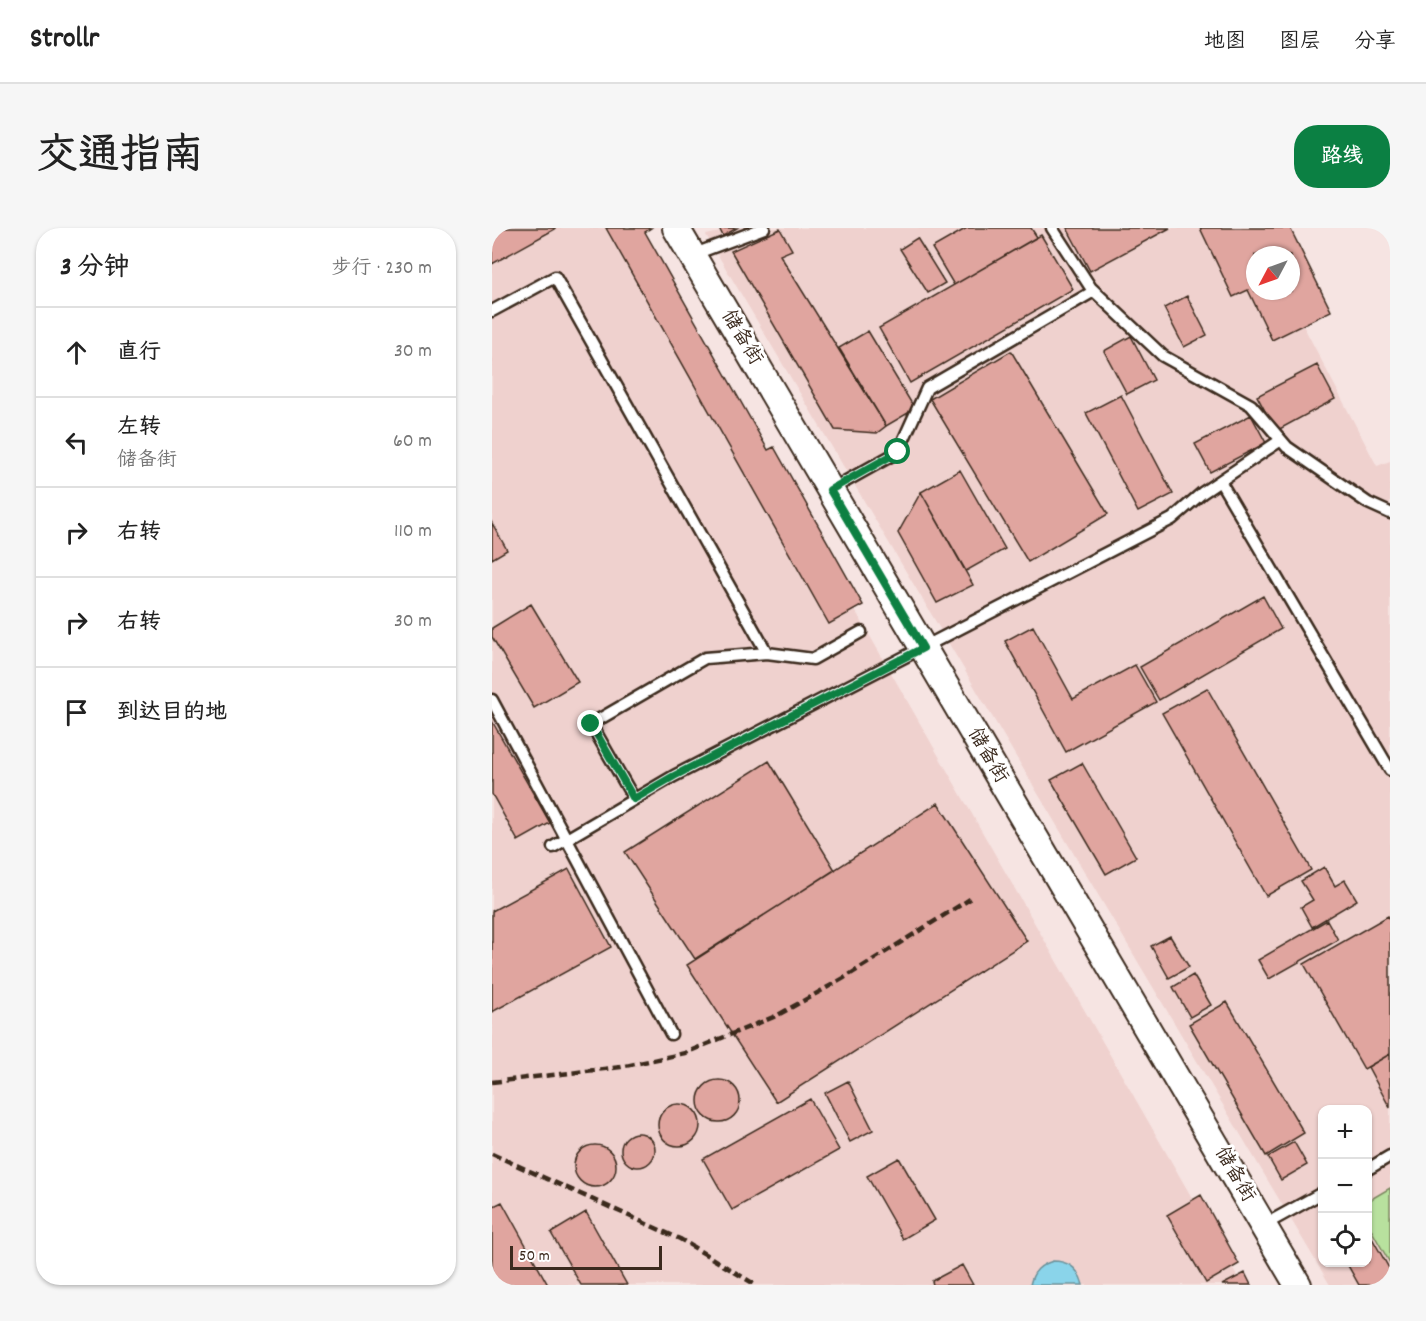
<!DOCTYPE html>
<html lang="zh">
<meta charset="utf-8">
<style>
:root{--surface:#fff;--page:#f6f6f6;--text:#222;--muted:#767676;--line:#e0e0e0;--accent:#0b8043}
body{margin:0;font-family:Dekko,"LXGW WenKai TC",sans-serif;background:var(--page);color:var(--text)}
.controls{position:absolute;right:18px;bottom:18px;display:grid;overflow:hidden;border-radius:12px;box-shadow:0 2px 4px #0004}
.controls button{width:54px;height:54px;display:grid;place-items:center;padding:0;border:0;border-bottom:2px solid var(--line);background:var(--surface);color:var(--text);font:30px sans-serif}
.compass{position:absolute;left:754px;top:18px;width:54px;height:54px;border-radius:50%;background:var(--surface);box-shadow:0 2px 4px #0004;rotate:229deg}
.scale{position:absolute;left:18px;bottom:15px;width:152px;box-sizing:border-box;padding-left:6px;border:3px solid #3b2a1e;border-top:0;font-size:16px;line-height:21px;white-space:nowrap;color:#3b2a1e;-webkit-text-stroke:4px #fff;paint-order:stroke}
.stop{position:absolute;width:18px;height:18px;margin:-14px;border:4px solid #0b8043;border-radius:50%;background:#fff}
.stop.end{background:#0b8043;border-color:#fff;box-shadow:0 2px 6px #0008}
.list{margin:0;padding:0;list-style:none}
h2{display:flex;justify-content:space-between;align-items:center;height:78px;margin:0;padding:0 24px;font-size:26px}
h2 small{font-size:20px;font-weight:400;color:var(--muted)}
.list li{display:grid;grid-template-columns:39px 1fr auto;gap:18px;align-items:center;box-sizing:border-box;height:90px;padding:0 24px;border-top:2px solid var(--line)}
.list b{display:block;font-size:22px;white-space:nowrap}
.list p{margin:0;font-size:20px;white-space:nowrap;color:var(--muted)}
.list em{font-size:20px;font-style:normal;color:var(--muted)}
.icon{flex:none;width:33px;height:33px;fill:none;stroke:currentColor;stroke-width:2;stroke-linecap:round;stroke-linejoin:round}
.map{position:relative;flex:none;width:898px;height:1057px;overflow:hidden;border-radius:24px}
header{display:flex;align-items:center;gap:36px;box-sizing:border-box;height:84px;padding:0 30px;background:var(--surface);border-bottom:2px solid var(--line)}
header strong{font-size:28px}
nav{display:flex;gap:33px;margin-inline-start:auto;font-size:21px}
.intro{display:flex;align-items:center;justify-content:space-between;box-sizing:border-box;height:144px;padding:0 36px}
h1{margin:0;font-size:42px}
.button{padding:15px 27px;border-radius:24px;background:var(--accent);color:#fff;font-size:21px;font-weight:700}
main{display:flex;gap:36px;padding:0 36px}
aside{flex:1;background:var(--surface);border-radius:24px;box-shadow:0 2px 4px #0004}
.map>svg:first-child{display:block}
</style>
<header>
<strong>Strollr</strong>
<nav><a>地图</a><a>图层</a><a>分享</a></nav>
</header>
<div class="intro"><h1>交通指南</h1><a class="button">路线</a></div>
<main>
<aside>
<h2>3 分钟<small>步行 · 230 m</small></h2>
<ul class="list">
<li><svg class="icon" aria-label="ahead" viewBox="0 0 24 24"><path d="M12 20V5M6 11l6-6 6 6"/></svg><div><b>直行</b></div><em>30 m</em></li>
<li><svg class="icon" aria-label="left" viewBox="0 0 24 24"><path d="M17 20v-9H6M10 6l-5 5 5 5"/></svg><div><b>左转</b><p>储备街</p></div><em>60 m</em></li>
<li><svg class="icon" aria-label="right" viewBox="0 0 24 24"><path d="M7 20v-9h11M14 6l5 5-5 5"/></svg><div><b>右转</b></div><em>110 m</em></li>
<li><svg class="icon" aria-label="right" viewBox="0 0 24 24"><path d="M7 20v-9h11M14 6l5 5-5 5"/></svg><div><b>右转</b></div><em>30 m</em></li>
<li><svg class="icon" aria-label="arrive" viewBox="0 0 24 24"><path d="M6 21V4h12l-3 4 3 4H6"/></svg><div><b>到达目的地</b></div></li>
</ul>
</aside>
<div class="map">
<svg width="898" height="1057" viewBox="0 0 898 1057">
<rect width="100%" height="100%" fill="#f6e4e2"/>
<filter id="ink" filterUnits="userSpaceOnUse"><feTurbulence type="fractalNoise" baseFrequency=".0167" numOctaves="2"/><feDisplacementMap in="SourceGraphic" scale="12" xChannelSelector="R" yChannelSelector="G"/><feConvolveMatrix kernelMatrix="1 2 1 2 8 2 1 2 1" color-interpolation-filters="sRGB"/></filter>
<g filter="url(#ink)">
<path fill="#efd1ce" fill-rule="evenodd" d="M0,0H144L750,1057H0Z
M247,0H760L763,27V63H793L885,238L898,233V1057H838L214,7ZM830,882H876V1034H830Z"/>
<path fill="#b8e19e" stroke="#7a865e" stroke-width="1.5" d="M898,960V1035L876,996V973Z"/>
<path fill="#8ad4ea" stroke="#6a9098" stroke-width="1.5" d="M561,1033C577,1033 587,1041 591,1057H538C541,1043 548,1037 561,1033Z"/>
<path fill="#e0a59f" stroke="#3b2a1e" stroke-width="1.5" fill-rule="evenodd" d="M0,0H63V1L0,36Z
M114,0H159L153,4L276,222L282,219L371,377L337,396Z
M227,0H245L231,8Z
M475,0H539L545,9L462,57L440,20Z
M575,0H678L598,43Z
M708,0H798L839,83L780,112L756,62L741,69ZM763,27H799V63H763Z
M288,1L300,22L288,27L394,198L385,205L343,202L239,23Z
M549,7L581,61L418,155L387,100Z
M425,10L453,55L436,65L408,21Z
M695,68L715,107L692,119L672,80Z
M376,103L423,181L394,198L347,120Z
M639,108L662,152L635,166L612,123Z
M519,123L616,286L536,334L438,171Z
M825,137L843,171L784,203L765,168Z
M629,167L681,266L646,284L594,185Z
M759,187L774,215L718,244L703,216Z
M468,242L513,321L474,343L429,264Z
M429,264L481,357L445,375L406,305Z
M0,295L15,322L0,331Z
M771,368L789,401L667,472L648,439Z
M39,376L86,454L42,480L0,409V400Z
M541,398L581,471L643,437L664,474L574,524L513,413Z
M715,460L819,642L774,668L670,485Z
M0,493L58,595L26,613L0,566Z
M277,533L343,642L203,731L133,624Z
M590,535L644,629L614,646L559,552Z
M446,575L535,713L284,874L195,737Z
M832,639L843,658L853,652L865,672L820,699L809,679L821,672L809,653Z
M77,641L119,719L0,784V683Z
M896,688L898,691V826L872,841L812,736Z
M835,692L846,712L777,751L766,732Z
M678,708L697,739L677,750L659,718Z
M701,747L719,777L698,789L681,759Z
M735,774L812,905L774,928L697,796Z
M898,826V880L876,839Z
M206 873a21 21 0 1 1 42 0a21 21 0 1 1-42 0Z
M356,853L381,902L358,914L333,865Z
M318,871L347,922L240,982L211,931Z
M166 897a21 21 0 1 1 42 0a21 21 0 1 1-42 0Z
M129 922a17 17 0 1 1 34 0a17 17 0 1 1-34 0Z
M802,914L815,937L789,952L776,929Z
M82 938a21 21 0 1 1 42 0a21 21 0 1 1-42 0Z
M407,930L443,992L411,1011L375,948Z
M709,967L747,1036L714,1055L675,987Z
M10,974L56,1057H0V979Z
M94,984L135,1057H89L59,1005Z
M876,1003L898,1042V1057H867L854,1034H876Z
M470,1037L481,1057H441L440,1053Z
M753,1045L759,1057H730Z"/>
<g fill="none" stroke-linecap="round" stroke-linejoin="round">
<defs>
<path id="service" d="M560,0L599,60L671,128L759,177L795,219L876,275L898,285
M200,27L272,0
M0,83L63,49L275,425L321,431L369,404
M728,253L898,542
M338,262L406,224L435,160L602,63
M0,472L179,806
M142,571L99,496L213,430L275,425
M61,619L182,548L680,291L710,265L789,212
M876,941L898,928
M772,997L830,965"/>
<path id="tertiary" d="M184,0L806,1057"/>
</defs>
<use href="#service" stroke="#3b2a1e" stroke-width="15"/>
<use href="#tertiary" stroke="#3b2a1e" stroke-width="30"/>
<use href="#service" stroke="#fff" stroke-width="10"/>
<use href="#tertiary" stroke="#fff" stroke-width="26"/>
<path stroke="#3b2a1e" stroke-width="4.5" stroke-dasharray="9 4.5" stroke-linecap="butt" d="M0,854L129,839L193,825L284,788L352,750L478,671
M0,926L188,1011L264,1057"/>
</g>
</g>
<g fill="none" stroke-linecap="round" stroke-linejoin="round" filter="url(#ink)">
<path stroke="#0b8043" stroke-width="8" d="M99,496L142,571L182,548L431,420L338,262L406,224"/>
</g>
<g text-anchor="middle" dominant-baseline="central" stroke-width="6" stroke-linejoin="round" paint-order="stroke">
<g font-size="20" fill="#3b2a1e" stroke="#fff">
<text transform="translate(249 110) rotate(59)">储备街</text>
<text transform="translate(495 528) rotate(60)">储备街</text>
<text transform="translate(742 947) rotate(60)">储备街</text>
</g>
</g>
</svg>
<div class="controls">
<button>+</button>
<button>−</button>
<button><svg class="icon" aria-label="locate" viewBox="0 0 24 24"><circle cx="12" cy="12" r="6"/><path d="M12 2v4M12 18v4M2 12h4M18 12h4"/></svg></button>
</div>
<svg class="compass" viewBox="-18 -18 36 36"><path d="M0-13l5 13h-10z" fill="#e53935"/><path d="M0 13l5-13h-10z" fill="#767676"/></svg>
<div class="scale">50 m</div>
<div class="stop" style="left:406px;top:224px"></div>
<div class="stop end" style="left:99px;top:496px"></div>
</div>
</main>
